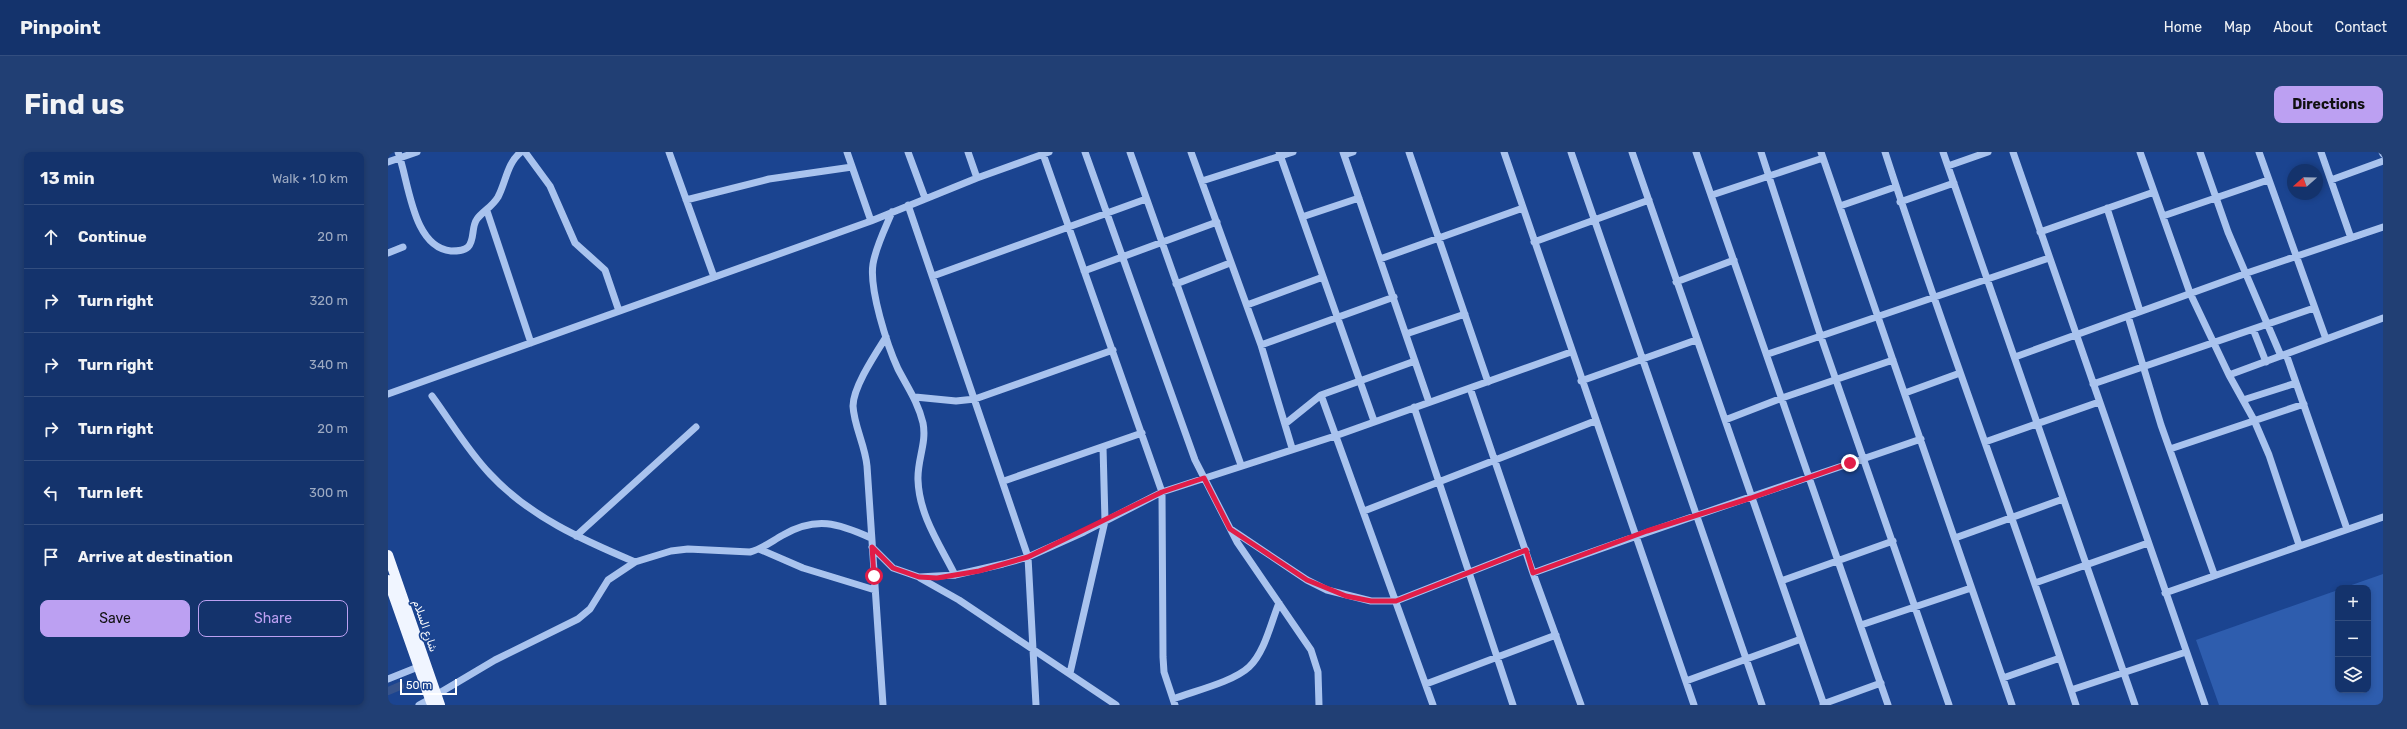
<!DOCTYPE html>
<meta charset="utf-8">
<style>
:root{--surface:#14336c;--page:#213f74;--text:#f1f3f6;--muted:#9daac2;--line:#334e7f;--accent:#bca0f2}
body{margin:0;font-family:Rubik,"Noto Sans Arabic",sans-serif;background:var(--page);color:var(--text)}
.controls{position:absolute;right:12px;bottom:12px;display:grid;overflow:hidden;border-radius:8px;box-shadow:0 2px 6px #0003}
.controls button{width:36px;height:36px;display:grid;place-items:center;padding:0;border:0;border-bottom:1px solid var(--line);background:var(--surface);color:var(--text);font:20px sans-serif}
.compass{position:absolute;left:1899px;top:12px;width:36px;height:36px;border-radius:50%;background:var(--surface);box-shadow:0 2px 6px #0003;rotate:250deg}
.scale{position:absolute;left:12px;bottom:10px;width:57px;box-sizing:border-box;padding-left:4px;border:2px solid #fff;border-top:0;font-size:11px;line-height:14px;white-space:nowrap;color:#fff;-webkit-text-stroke:3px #1b4490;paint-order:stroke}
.stop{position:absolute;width:12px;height:12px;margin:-9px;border:3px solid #e11d48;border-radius:50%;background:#fff}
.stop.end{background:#e11d48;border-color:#fff;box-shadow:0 1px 4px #0008}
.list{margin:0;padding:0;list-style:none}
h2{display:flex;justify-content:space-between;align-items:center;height:52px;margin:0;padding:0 16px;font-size:17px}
h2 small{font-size:13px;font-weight:400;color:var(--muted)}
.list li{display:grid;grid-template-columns:26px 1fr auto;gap:12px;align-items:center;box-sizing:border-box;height:64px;padding:0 16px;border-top:1px solid var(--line)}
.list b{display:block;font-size:15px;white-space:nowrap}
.list em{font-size:13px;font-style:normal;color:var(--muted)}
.actions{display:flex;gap:8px;padding:12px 16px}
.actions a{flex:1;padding:9px 0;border:1px solid var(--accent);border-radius:8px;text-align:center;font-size:14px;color:var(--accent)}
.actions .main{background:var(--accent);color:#111}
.icon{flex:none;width:22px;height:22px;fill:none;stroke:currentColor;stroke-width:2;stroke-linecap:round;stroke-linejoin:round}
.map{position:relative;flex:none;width:1995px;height:553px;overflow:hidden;border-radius:8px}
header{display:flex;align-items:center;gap:24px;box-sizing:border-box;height:56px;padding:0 20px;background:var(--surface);border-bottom:1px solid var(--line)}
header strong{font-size:19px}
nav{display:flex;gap:22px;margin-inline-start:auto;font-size:14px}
.intro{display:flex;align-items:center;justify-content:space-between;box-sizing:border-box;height:96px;padding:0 24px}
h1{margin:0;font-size:28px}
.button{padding:10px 18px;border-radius:8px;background:var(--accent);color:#111;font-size:14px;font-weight:700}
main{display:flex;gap:24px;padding:0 24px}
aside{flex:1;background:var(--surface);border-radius:8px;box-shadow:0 2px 6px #0003}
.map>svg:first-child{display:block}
</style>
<header>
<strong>Pinpoint</strong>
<nav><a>Home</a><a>Map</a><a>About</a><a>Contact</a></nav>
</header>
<div class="intro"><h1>Find us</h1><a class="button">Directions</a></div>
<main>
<aside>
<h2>13 min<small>Walk · 1.0 km</small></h2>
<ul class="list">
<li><svg class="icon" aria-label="ahead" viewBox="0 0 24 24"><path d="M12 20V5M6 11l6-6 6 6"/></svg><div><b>Continue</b></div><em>20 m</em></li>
<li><svg class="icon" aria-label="right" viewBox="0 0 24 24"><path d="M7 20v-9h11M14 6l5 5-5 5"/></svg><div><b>Turn right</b></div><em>320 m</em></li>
<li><svg class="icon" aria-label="right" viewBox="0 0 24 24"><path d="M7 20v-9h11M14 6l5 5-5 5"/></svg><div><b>Turn right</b></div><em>340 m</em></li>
<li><svg class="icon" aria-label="right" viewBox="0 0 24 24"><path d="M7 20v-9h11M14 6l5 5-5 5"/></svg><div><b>Turn right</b></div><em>20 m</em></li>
<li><svg class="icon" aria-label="left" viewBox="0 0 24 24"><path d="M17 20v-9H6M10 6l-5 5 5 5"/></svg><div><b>Turn left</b></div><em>300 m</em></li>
<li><svg class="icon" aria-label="arrive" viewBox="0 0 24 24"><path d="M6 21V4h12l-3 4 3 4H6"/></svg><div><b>Arrive at destination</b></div></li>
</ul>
<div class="actions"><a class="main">Save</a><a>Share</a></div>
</aside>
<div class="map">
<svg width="1995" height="553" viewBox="0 0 1995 553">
<rect width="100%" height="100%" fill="#1b4490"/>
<path fill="#2e5dae" d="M1995,422V553H1831L1808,488L1950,438V538H1980V436H1955Z"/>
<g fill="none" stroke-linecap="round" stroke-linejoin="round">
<path stroke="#36538c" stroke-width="8" d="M0,539L12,534"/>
<path stroke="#a9c3ee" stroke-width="7" d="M10,0C21,29 24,95 63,99C69,99 76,99 80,95C87,88 83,75 89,67C95,59 104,55 110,45C118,30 119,11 133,0
M137,0L162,34L187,91L217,118L231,159
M281,0L326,125
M459,0L483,69
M520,0L537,46
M580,0L589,26
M697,0L807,308L849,390L923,498L930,520L931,553
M742,0L853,313
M803,0L873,193L904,296
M891,0L986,269
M955,0L1041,250
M1021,0L1100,230
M1116,0L1306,553
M1183,0L1374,553
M1244,0L1436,553
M1308,0L1500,553
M1373,0L1433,185L1561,553
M1433,0L1624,553
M1497,0C1557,186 1627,368 1688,553
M1555,0L1747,553
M1625,0L1817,553
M1752,0L1802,141L1841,223L1866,268L1881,303L1911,393
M1812,0L1840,80L1893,204
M1871,0L1938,187
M1933,0L1963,86
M1994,0L1995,2
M655,2L774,340L775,505L776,520L787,553
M956,3L965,0
M0,10L29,0
M1560,14L1600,0
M1943,28L1995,9
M814,29L905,0
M1324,43L1435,6
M298,48L381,27L464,15
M1512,50L1566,31
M520,53L640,405L648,553
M1452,54L1507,35
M1719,56L1752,159
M99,59L143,191
M504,60C497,77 488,94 485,112C481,137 499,193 510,217C520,236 530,250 535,271C539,291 529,308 530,328C531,363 552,393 567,423
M1775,64L1880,28
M914,65L971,46
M1652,80L1766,40
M1146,90L1261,48
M0,101L15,95
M992,107L1135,56
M696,119L829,70
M545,124L758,47
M1288,130L1346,108
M788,132L842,111
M859,153L935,125
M1740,164L1773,273L1826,422
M1865,177L1878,210
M1018,182L1077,162
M873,193L1006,145
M1380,202L1661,106
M1898,202L1959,377
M1627,205L1859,121L1995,75
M1841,223L1995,166
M1193,229L1308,188
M1705,232L1926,156
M1082,236L1145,421L1193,553
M1517,241L1572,221
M0,242L483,69L589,26L661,0
M933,243L1045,553
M44,244C63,270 80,299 102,322C142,365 195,388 247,410
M527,245L568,249L587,247L725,198
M1855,248L1908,231
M1026,255L1125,553
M1337,268L1394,246L1505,208
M897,272L933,243L1027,209
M1597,290L1711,250
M1782,297L1916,252
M616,329L754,281
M976,359L1207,269
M844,378L919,428L939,438L983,449H1008L1138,398
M188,384L308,275
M1567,386L1675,347
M484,395L505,416L531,425L567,423L615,412L640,405L696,380L774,340L947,284L1183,200
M371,397L415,416L487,438
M1145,421C1273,374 1403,332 1533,287
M532,426L571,448L728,553
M1393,429L1505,389
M1647,431L1760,391
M1777,441L1995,365
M1473,473L1583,436
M682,521L717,369L715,295
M1615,526L1672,506
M0,527L30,515
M1298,529L1413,487
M1038,532L1168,483
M1683,538L1798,500
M48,543L107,508L190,467L202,457L220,428L247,410L283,399L300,397L362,400C374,397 384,389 395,383C428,364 450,371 483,386
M785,547C806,539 845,530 861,515C877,500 883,470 891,451
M1435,552L1493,531
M31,553L42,547
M495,553L479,314C477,293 466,274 465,254C465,235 488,201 498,185"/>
<path stroke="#f0f5ff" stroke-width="10" d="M0,403L52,553
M0,428L44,553"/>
</g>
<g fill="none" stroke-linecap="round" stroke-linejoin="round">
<path stroke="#e11d48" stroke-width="5" d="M486,424L484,395L505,416L531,425L549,426L591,419L640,405L774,340L816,326L842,377L919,428L958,444L983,449H1008L1138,398L1145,421L1259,379L1363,346L1462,311"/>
</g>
<g text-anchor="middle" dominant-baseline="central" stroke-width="3.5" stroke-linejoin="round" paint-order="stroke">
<g font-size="11" fill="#fff" stroke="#1b4490">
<text transform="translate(37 474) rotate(71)">شارع السلام</text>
</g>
</g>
</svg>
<div class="controls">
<button>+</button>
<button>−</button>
<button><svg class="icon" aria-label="layers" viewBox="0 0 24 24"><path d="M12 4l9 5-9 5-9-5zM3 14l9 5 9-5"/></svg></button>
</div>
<svg class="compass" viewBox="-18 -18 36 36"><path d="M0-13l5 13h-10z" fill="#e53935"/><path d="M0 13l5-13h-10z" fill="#9daac2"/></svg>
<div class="scale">50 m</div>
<div class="stop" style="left:486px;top:424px"></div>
<div class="stop end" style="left:1462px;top:311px"></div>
</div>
</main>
